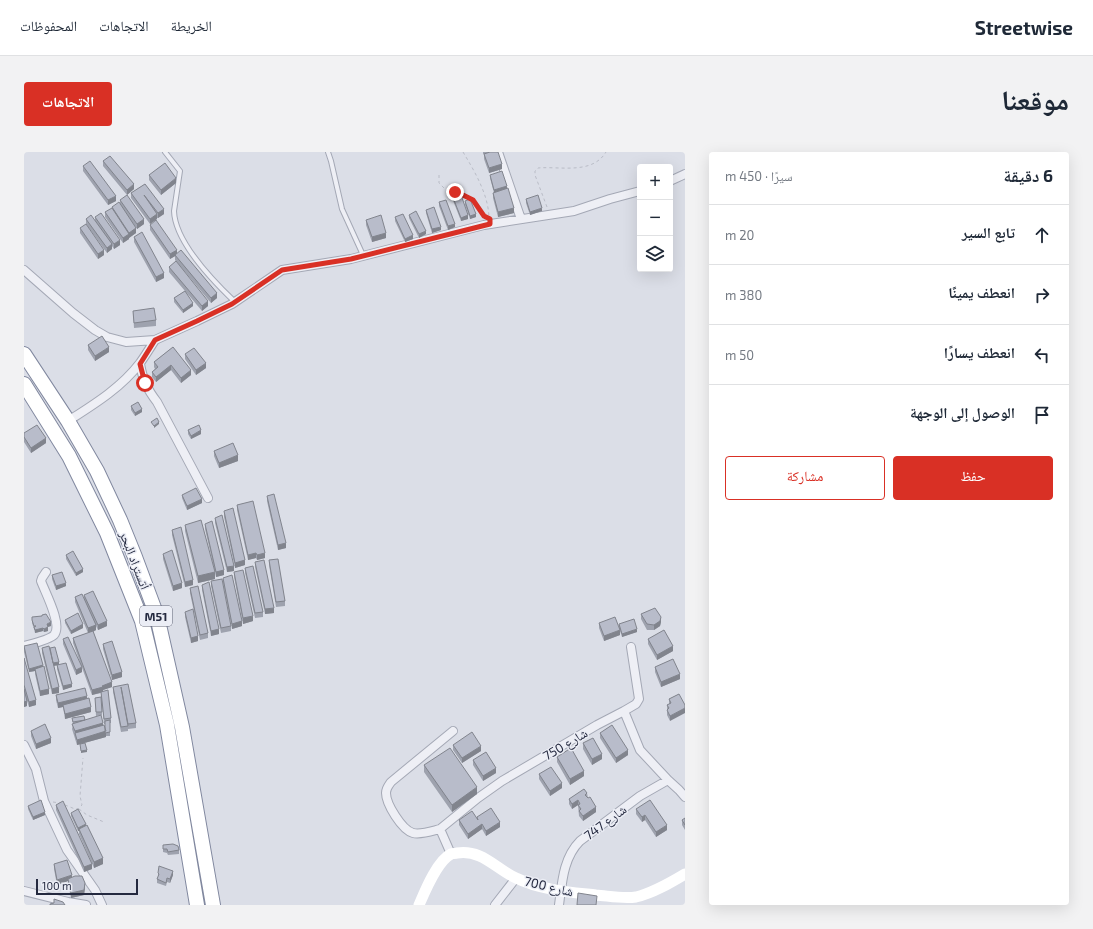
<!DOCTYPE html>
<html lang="ar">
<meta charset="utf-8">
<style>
:root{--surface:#fff;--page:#f2f2f3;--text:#1f2937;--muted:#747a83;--line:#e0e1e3;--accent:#d93025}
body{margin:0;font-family:"Exo 2","Noto Naskh Arabic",sans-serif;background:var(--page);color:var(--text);direction:rtl}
.controls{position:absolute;right:12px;top:12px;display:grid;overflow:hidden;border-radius:4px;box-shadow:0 4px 16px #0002}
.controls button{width:36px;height:36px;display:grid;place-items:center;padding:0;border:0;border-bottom:1px solid var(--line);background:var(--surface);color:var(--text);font:20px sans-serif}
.scale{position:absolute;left:12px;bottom:10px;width:102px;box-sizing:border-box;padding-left:4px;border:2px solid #24293f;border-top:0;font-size:11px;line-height:14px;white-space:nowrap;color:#24293f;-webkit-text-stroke:3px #ebedf5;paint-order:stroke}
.stop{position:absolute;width:12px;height:12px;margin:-9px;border:3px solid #d93025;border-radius:50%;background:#fff}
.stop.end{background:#d93025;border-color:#fff;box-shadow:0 1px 4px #0008}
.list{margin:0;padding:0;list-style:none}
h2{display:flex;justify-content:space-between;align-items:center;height:52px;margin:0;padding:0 16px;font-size:17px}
h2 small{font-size:13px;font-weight:400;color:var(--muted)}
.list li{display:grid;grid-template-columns:26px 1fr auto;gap:12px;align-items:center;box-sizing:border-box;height:60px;padding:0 16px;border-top:1px solid var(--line)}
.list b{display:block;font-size:15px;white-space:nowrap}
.list em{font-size:13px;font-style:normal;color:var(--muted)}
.actions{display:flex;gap:8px;padding:12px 16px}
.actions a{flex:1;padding:9px 0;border:1px solid var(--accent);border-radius:4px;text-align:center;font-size:14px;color:var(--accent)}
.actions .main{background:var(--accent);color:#fff}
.icon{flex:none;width:22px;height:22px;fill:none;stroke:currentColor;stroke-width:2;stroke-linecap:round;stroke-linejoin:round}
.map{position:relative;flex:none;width:661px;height:753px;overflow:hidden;direction:ltr;border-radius:4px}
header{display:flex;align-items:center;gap:24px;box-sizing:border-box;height:56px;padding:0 20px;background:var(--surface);border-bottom:1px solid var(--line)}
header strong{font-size:19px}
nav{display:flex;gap:22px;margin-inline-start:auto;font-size:14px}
.intro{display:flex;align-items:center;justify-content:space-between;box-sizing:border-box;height:96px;padding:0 24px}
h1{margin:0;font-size:28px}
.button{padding:10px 18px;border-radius:4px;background:var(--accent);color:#fff;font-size:14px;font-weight:700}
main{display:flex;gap:24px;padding:0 24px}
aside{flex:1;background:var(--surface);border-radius:4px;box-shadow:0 4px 16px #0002}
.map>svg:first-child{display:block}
</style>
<header>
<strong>Streetwise</strong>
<nav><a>الخريطة</a><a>الاتجاهات</a><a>المحفوظات</a></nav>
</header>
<div class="intro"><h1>موقعنا</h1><a class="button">الاتجاهات</a></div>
<main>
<aside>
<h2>6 دقيقة<small>سيرًا · 450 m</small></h2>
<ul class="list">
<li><svg class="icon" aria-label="ahead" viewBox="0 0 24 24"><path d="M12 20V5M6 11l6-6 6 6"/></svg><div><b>تابع السير</b></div><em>20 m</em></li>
<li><svg class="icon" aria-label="right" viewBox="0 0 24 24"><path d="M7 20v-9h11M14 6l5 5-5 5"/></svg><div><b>انعطف يمينًا</b></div><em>380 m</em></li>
<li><svg class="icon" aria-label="left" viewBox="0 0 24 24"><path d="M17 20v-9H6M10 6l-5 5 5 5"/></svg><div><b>انعطف يسارًا</b></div><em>50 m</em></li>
<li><svg class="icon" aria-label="arrive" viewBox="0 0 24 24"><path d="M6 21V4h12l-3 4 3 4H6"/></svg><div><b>الوصول إلى الوجهة</b></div></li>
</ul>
<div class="actions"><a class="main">حفظ</a><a>مشاركة</a></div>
</aside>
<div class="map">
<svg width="661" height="753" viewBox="0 0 661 753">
<rect width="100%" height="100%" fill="#dbdee7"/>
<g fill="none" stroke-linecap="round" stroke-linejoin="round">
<defs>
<path id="lane" d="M141,0L156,19L150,59C151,90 189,129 211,150
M304,0L307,9L318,57L339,103"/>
<path id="street" d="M474,0L497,67
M646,29L661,22
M0,118L49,161L71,178L83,185L102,190L131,188L173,169L208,152L258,118L327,107L460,73L550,59L586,47L616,39
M116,212C119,228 123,237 133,250L184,346
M44,269C69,253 97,236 116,211C121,204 126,196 131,188
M0,494C7,492 25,488 30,483C39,473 21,440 17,429L18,426L22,420
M600,559L612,552L615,547L607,495
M0,593L12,617L20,649L43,698L71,738L78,753
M416,677C408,679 397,683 389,681C378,678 362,652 362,641C362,636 365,633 367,630L429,579
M427,702L416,677L454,646L478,629L573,573L600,559L616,598L644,628
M0,739L44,750L62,753
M471,753L492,726
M535,753C538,731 539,706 556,689L616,644L644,628L655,638L661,645"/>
<path id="highway" d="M0,202L44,269L73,319L96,368L111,405L133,464L158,575L189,753
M0,232L45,304L83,381L118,469L143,573L173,753"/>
</defs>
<use href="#lane" stroke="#a4a8b5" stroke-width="6"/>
<use href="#street" stroke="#a4a8b5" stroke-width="10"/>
<use href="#highway" stroke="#81889f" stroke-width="16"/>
<path stroke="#b9bcc6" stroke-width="1" stroke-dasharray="3 3" stroke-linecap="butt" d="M439,0C451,20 464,42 465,65
M415,23V31L422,38L435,41L449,48L461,65
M523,55L511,23V19L514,16C536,14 568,23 582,0
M29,650L36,651
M41,653L51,657H54L58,653L56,644L59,606
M55,657L63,663L80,670"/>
<use href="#lane" stroke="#eeeff5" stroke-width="4"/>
<use href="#street" stroke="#eeeff5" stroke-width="8"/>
<path stroke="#fff" stroke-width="11" d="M395,753C401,739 413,709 427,702C429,701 431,702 433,701C458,697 472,717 492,726C517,738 546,740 572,743C585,744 599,747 612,745C629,741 646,731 661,722"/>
<use href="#highway" stroke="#fff" stroke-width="14"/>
</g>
<path fill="#9ea2ae" d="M459,0H465L478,17L465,21L460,7V2H459Z
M79,9L110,37L103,43L79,14Z
M59,14L92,49L84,53L59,19Z
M125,23L152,31L137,43L125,28Z
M466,23L483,37L490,61L474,65L469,46V41H470L466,26Z
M121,32L140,62L134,66H133V67L126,72L107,46V41Z
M428,43L444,67L437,69L428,46Z
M502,47L518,59L506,63L502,51Z
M96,48L120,72L113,77L108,70L112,81L105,86V85V87L99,91L81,65V60L88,57V55L96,52Z
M441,49L452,65L446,67L441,53Z
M415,50L431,75L424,78L415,54Z
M402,58L417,78L408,81L402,61Z
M385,63L402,82L395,86L385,66Z
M71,65L96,93L90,97L88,94V97L83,101L62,72V67L71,68Z
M371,65L389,87L381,90L371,69Z
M342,68L362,86L348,90L342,73Z
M126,73L153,101L193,146L187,151L151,108V104L146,107L126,78Z
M56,76L80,103L74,107L56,81Z
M110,85L140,126L132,130L110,90Z
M145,115L184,154L178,159L162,140L169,154L159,161L150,150V146L161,139L145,120Z
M109,159L132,168V174L110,176Z
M64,193L85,200L71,209L64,198Z
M149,195L167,223L157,231L147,218L132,230L128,225V220L131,217L130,215V210Z
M161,202L182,216L172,223L161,207Z
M107,254L118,260L111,264L107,258Z
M164,278L177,282L167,287L164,282Z
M0,281L22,291L7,301L0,290Z
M190,299L214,309L195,316L190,304Z
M158,343L178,351L163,358L158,346Z
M243,344L262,396L254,398L243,349Z
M213,353L241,406L233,408L232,406L224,408L213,358Z
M200,359L221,413L211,416L200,365Z
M191,366L210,419L203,420L191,371Z
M181,372L200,423L192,425L181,377Z
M161,373L191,427L174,431L161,379Z
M148,378L169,433L161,435L148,383Z
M139,402L158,436L149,439L139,407Z
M42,403L59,420L52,424L42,407Z
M245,408L261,449V454L252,455L245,413Z
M231,410L250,461L241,462L231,415Z
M221,416L239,460V465L231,466L221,421Z
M210,420L229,469L219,472L210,425Z
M28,423L42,434L32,438L28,427Z
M199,426L218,474L208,477L199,431Z
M187,429L207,474V479L197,481L187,434Z
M178,433L195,482L187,484L178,438Z
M166,436L184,481V486L176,488L166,441Z
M60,443L83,474L74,478L72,474V478L69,480L88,535L79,538L87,566V571H86V584H82V585L53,593L48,577L49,572L48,568H61L79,573L81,577V572H80L77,541L68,543L49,491V486L64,481L51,450V445L60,446Z
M161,460L174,489L167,491L161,465Z
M617,462L637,470L636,474L630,478H623L617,467Z
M8,468L27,474L24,475V479L20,480L19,479L11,481L10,477L8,471Z
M41,468L59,476L47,482L41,471Z
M575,471L596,483L580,489L575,476Z
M595,472L613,480L598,485L595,476Z
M39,487L58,520L52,523L39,492Z
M624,487L649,499L633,508L624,492Z
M79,492L98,525L88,528L79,497Z
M0,494L19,515L25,542L16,544L11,522V519L5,520L0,500Z
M18,496L35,513L48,535L39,538L33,517V513L30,514L35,541L28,542L18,501Z
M0,506L12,553L5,555L3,549V554L0,555Z
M631,515L656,527L637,535L631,520Z
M89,535L112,571V576L104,577V575V579L97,580L89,540Z
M655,542L646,569L643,563V553L645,552V547Z
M32,543L63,547L67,560L41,567L39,555L34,556L32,548Z
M77,545L78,563L72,564L71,546Z
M7,579L27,591L12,597L7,584Z
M576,581L604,603L592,611L576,586Z
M559,591L578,607L568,613L559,597Z
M429,593L457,599L438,611L429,598Z
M533,605L560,624L546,633L533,610Z
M449,608L472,621L459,629L449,613Z
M400,613L453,642L428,660L400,620Z
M515,622L538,636L526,644L515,627Z
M563,641L564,646L572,660L559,669L555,664L554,653L548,657L545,652V647Z
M32,653L68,717L60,720L32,658Z
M4,654L21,663L9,668L4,657Z
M612,657L643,678L632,685L621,668L618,670L612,662Z
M47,661L62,673L79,712L70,716L55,682V679H54L47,664Z
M453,665L476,675L462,684L458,677L444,687L435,673V668L453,666Z
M661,666V678L658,673V668Z
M139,693L155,698V702L144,703L143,701L139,700Z
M30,712L61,736L60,743L47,746L44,732V729L33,733L30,717Z
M134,721L149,723L146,731L143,730L142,734L133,731V727L134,725Z"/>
<path fill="#81848d" d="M478,12V17L465,21V16Z
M152,26V31L137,43V38Z
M110,32V37L103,43V38Z
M483,34V37L470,41V38Z
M92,44V49L84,53V48Z
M490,56V61L474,65V60Z
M518,56V59L506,63V60Z
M140,57V62L134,66V61Z
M133,62V67L126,72V67Z
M452,62V65L446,67V64Z
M444,63V67L437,69V66Z
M120,67V72L113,77V72Z
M431,72V75L424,78V74Z
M417,75V78L408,81V77Z
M112,76V81L105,86V81Z
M402,79V82L395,86V82Z
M362,81V86L348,90V85Z
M105,82V87L99,91V86Z
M389,83V87L381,90V87Z
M96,88V93L90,97V92Z
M88,92V97L83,101V96Z
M80,98V103L74,107V102Z
M153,98V103L146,107V102Z
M140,121V126L132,130V125Z
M193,141V146L187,151V146Z
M184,149V154L178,159V154Z
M169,151V154L159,161V158Z
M85,195V200L71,209V204Z
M182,211V216L172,223V218Z
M147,213V218L132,230V225Z
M167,218V223L157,231V226Z
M118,257V260L111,264V261Z
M135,270V272L130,276V274Z
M177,278V282L167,287V284Z
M22,286V291L7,301V296Z
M214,303V309L195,316V311Z
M178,347V351L163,358V354Z
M262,391V396L254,398V393Z
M232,401V406L224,408V403Z
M241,401V406L233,408V403Z
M221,408V413L211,416V411Z
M210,414V419L203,420V415Z
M59,417V420L52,424V421Z
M200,418V423L192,425V420Z
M191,420V427L174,431V424Z
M169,428V433L161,435V430Z
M42,431V434L32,438V434Z
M158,431V436L149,439V434Z
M250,456V461L241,462V457Z
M229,464V469L219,472V466Z
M637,465V470L636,474L630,478V473Z
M83,469V474L74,478V473Z
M218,469V474L208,477V472Z
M27,470V474L23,475V472Z
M59,472V476L47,482V479Z
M72,473V478L64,482V476Z
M24,475V479L20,480V477Z
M19,476V479L11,481V478Z
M195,477V482L187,484V479Z
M613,477V480L598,485V482Z
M596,478V483L580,489V484Z
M174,484V489L167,491V486Z
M649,494V499L633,508V503Z
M35,510V513L29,514V511Z
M19,513V517H11V519L5,520V517Z
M58,515V520L52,523V518Z
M98,520V525L88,528V523Z
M656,522V527L637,535V530Z
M88,530V535L79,538V540L68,543V538Z
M48,532V535L39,538V534Z
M35,535V541L28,542V537Z
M25,537V542L16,544V539Z
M63,544V549L39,553V555L34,556V551Z
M12,548V553L5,555V550Z
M3,549V554L0,555V550Z
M67,555V560L41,567V562Z
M661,556V561L646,569V564Z
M79,571V576L51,581V584V579Z
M82,579V585L53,593V588Z
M27,586V591L12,597V592Z
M457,594V599L438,611V606Z
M63,598V600L57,601V599Z
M604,598V603L592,611V606Z
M578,602V607L568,613V607Z
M472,616V621L459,629V624Z
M560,619V624L546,633V627Z
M538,631V636L526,644V639Z
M453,635V642L428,660V653Z
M554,648V653L548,657V652Z
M572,655V660L559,669V664Z
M21,660V663L9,668V665Z
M621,663V668L618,670V665Z
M476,670V675L462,684V679Z
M62,672V675L55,677V679H54V676Z
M458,672V677L444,687V682Z
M643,673V678L632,685V680Z
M79,706V712L70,716V710Z
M68,712V717L60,720V715Z
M149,719V723L146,731V727Z
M48,723V728L44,727V729L33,733V728Z
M61,731V736L60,743L47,746V741Z"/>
<path fill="#b8bcca" stroke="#81848d" d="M466,0H474L478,12L465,16L460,2Z
M86,4L110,32L103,38L79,9Z
M66,9L92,44L84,48L59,14Z
M141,11L152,26L137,38L125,23Z
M478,19L483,34L470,38L466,23Z
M121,32L140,57L134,61L120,43L133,62L126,67L107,41Z
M484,36L490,56L474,60L469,41Z
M436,40L444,63L437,66L428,43Z
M103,43L120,67L113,72L96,48Z
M514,43L518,56L506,60L502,47Z
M446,47L452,62L446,64L441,49Z
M422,48L431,72L424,74L415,50Z
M95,50L112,76L105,81L88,55Z
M410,55L417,75L408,77L402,58Z
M88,56L105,82L99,86L81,60Z
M392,59L402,79L395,82L385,63Z
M77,61L96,88L90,92L71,65Z
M379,62L389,83L381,87L371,65Z
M67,63L88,92L83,96L62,67Z
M357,63L362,81L348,85L342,68Z
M132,68L153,98L146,102L126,73Z
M62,72L80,98L74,102L56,76Z
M118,80L140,121L132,125L110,85Z
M157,98L193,141L187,146L151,103Z
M152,109L184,149L178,154L145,115Z
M161,139L169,151L159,158L150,146Z
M130,156L132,168L110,171L109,159Z
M78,184L85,195L71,204L64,193Z
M149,195L167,218L157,226L147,213L132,225L128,220L134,215L130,210Z
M170,196L182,211L172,218L161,202Z
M114,250L118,257L111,261L107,254Z
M133,266L135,270L130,274L127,270Z
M13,273L22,286L7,296L0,285V281Z
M175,273L177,278L167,284L164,278Z
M209,291L214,303L195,311L190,299Z
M172,336L178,347L163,354L158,343Z
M250,342L262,391L254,393L243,344Z
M229,349L241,401L233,403L232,401L224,403L213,353Z
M209,356L221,408L211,411L200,359Z
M198,363L210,414L203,415L191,366Z
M177,368L191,420L174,424L161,373Z
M188,369L200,418L192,420L181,372Z
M157,375L169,428L161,430L148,378Z
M148,398L158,431L149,434L139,402Z
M49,399L59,417L52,421L42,403Z
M254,407L261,449L252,450L245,408Z
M240,408L250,456L241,457L231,410Z
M229,414L239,460L231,461L221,416Z
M219,418L229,464L219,466L210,420Z
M38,420L42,431L32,434L28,423Z
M208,423L218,469L208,472L199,426Z
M198,427L207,474L197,476L187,429Z
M185,430L195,477L187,479L178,433Z
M174,434L184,481L176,483L166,436Z
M69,439L83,469L74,473L60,443Z
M58,442L72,473L64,476L51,445Z
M631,456L637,465L636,469L630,473L623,472L617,462Z
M169,457L174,484L167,486L161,460Z
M54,461L59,472L47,479L41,468Z
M22,462L27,470L23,472L24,475L20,477L19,476L11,478L10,475L12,474H10L8,468V465L18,464V463Z
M591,465L596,478L580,484L575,471Z
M610,467L613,477L598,482L595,472Z
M640,478L649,494L633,503L624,487Z
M69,479L88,530L78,534L79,535L68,538L49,486Z
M44,485L58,515L52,518L39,487Z
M88,489L98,520L88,523L79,492Z
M13,491L19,513L5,517L0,494Z
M25,494L35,535L28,537L18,496Z
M31,495L35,510L29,511L26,496Z
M0,506L12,548L5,550L0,533Z
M649,507L656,522L637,530L631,515Z
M42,511L48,532L39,534L33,513Z
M20,514L25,537L16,539L11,517Z
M104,532L112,571L104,572L97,535L104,574L97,575L89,535Z
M61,536L63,544L34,551L32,543Z
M0,537L3,549L0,550Z
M84,538L87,566L80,567L77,540Z
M655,542L661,553V556L646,564L643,558L645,556L643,553L647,551L645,547Z
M77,545L78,560H72L71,546Z
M65,546L67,555L41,562L39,553Z
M77,563L79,571L51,579L48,572Z
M60,564L61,568L49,570L48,566Z
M86,568V580L81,581V569Z
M21,572L27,586L12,592L7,579Z
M80,573L82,579L53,588L51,581Z
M588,573L604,598L592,606L576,581Z
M448,580L457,594L438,606L429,593Z
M569,586L578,602L568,607L559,591Z
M61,591L63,598L57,599L56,592Z
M426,596L453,635L428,653L400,613Z
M547,596L560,619L546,627L533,605Z
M462,600L472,616L459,624L449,608Z
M527,615L538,631L526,639L515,622Z
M560,637L563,641L561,643L564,646L566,645L572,655L559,664L555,659L557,657L554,653L556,652L554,648L548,652L545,647Z
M17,648L21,660L9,665L4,654Z
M626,648L643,673L632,680L621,663L618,665L612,657Z
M39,649L68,712L60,715L32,653Z
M467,656L476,670L462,679L458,672L444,682L435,668L448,659L454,668L453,665Z
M54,657L62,672L54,676L47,661Z
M661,666V673L658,668Z
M63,673L79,706L70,710L55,677Z
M149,692L154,694L155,698L144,700L143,697H139V693Z
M43,708L48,723L33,728L30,712Z
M135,714L149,719L146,727L143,726L142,731L133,727L135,722L134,721Z
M51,724H58L61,731L60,738L47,741L44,727Z
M554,741L573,744L572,753H553Z
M30,747L39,750L41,753H26V752L30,751Z"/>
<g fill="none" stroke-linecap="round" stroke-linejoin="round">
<path stroke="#d93025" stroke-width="5" d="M121,231L116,212L131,188L173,169L208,152L258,118L327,107L466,72V67L460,64L449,48L435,41L431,40"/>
</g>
<g text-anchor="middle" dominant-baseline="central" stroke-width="3" stroke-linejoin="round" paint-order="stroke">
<rect fill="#ebedf5" stroke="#606476" stroke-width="1" x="116" y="454" width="32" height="20" rx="3"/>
<g font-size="12" font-weight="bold" fill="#24293f">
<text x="132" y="464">M51</text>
</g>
<g font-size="13" fill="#24293f" stroke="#ebedf5">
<text transform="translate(111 408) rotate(69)">أتستراد البحر</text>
<text transform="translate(541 592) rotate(-31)">شارع 750</text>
<text transform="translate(581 670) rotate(-37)">شارع 747</text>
<text transform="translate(525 734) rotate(13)">شارع 700</text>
</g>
</g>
</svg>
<div class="controls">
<button>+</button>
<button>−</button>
<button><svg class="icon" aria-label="layers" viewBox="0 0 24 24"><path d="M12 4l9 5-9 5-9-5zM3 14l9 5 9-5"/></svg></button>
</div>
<div class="scale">100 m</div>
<div class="stop" style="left:121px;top:231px"></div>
<div class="stop end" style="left:431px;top:40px"></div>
</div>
</main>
